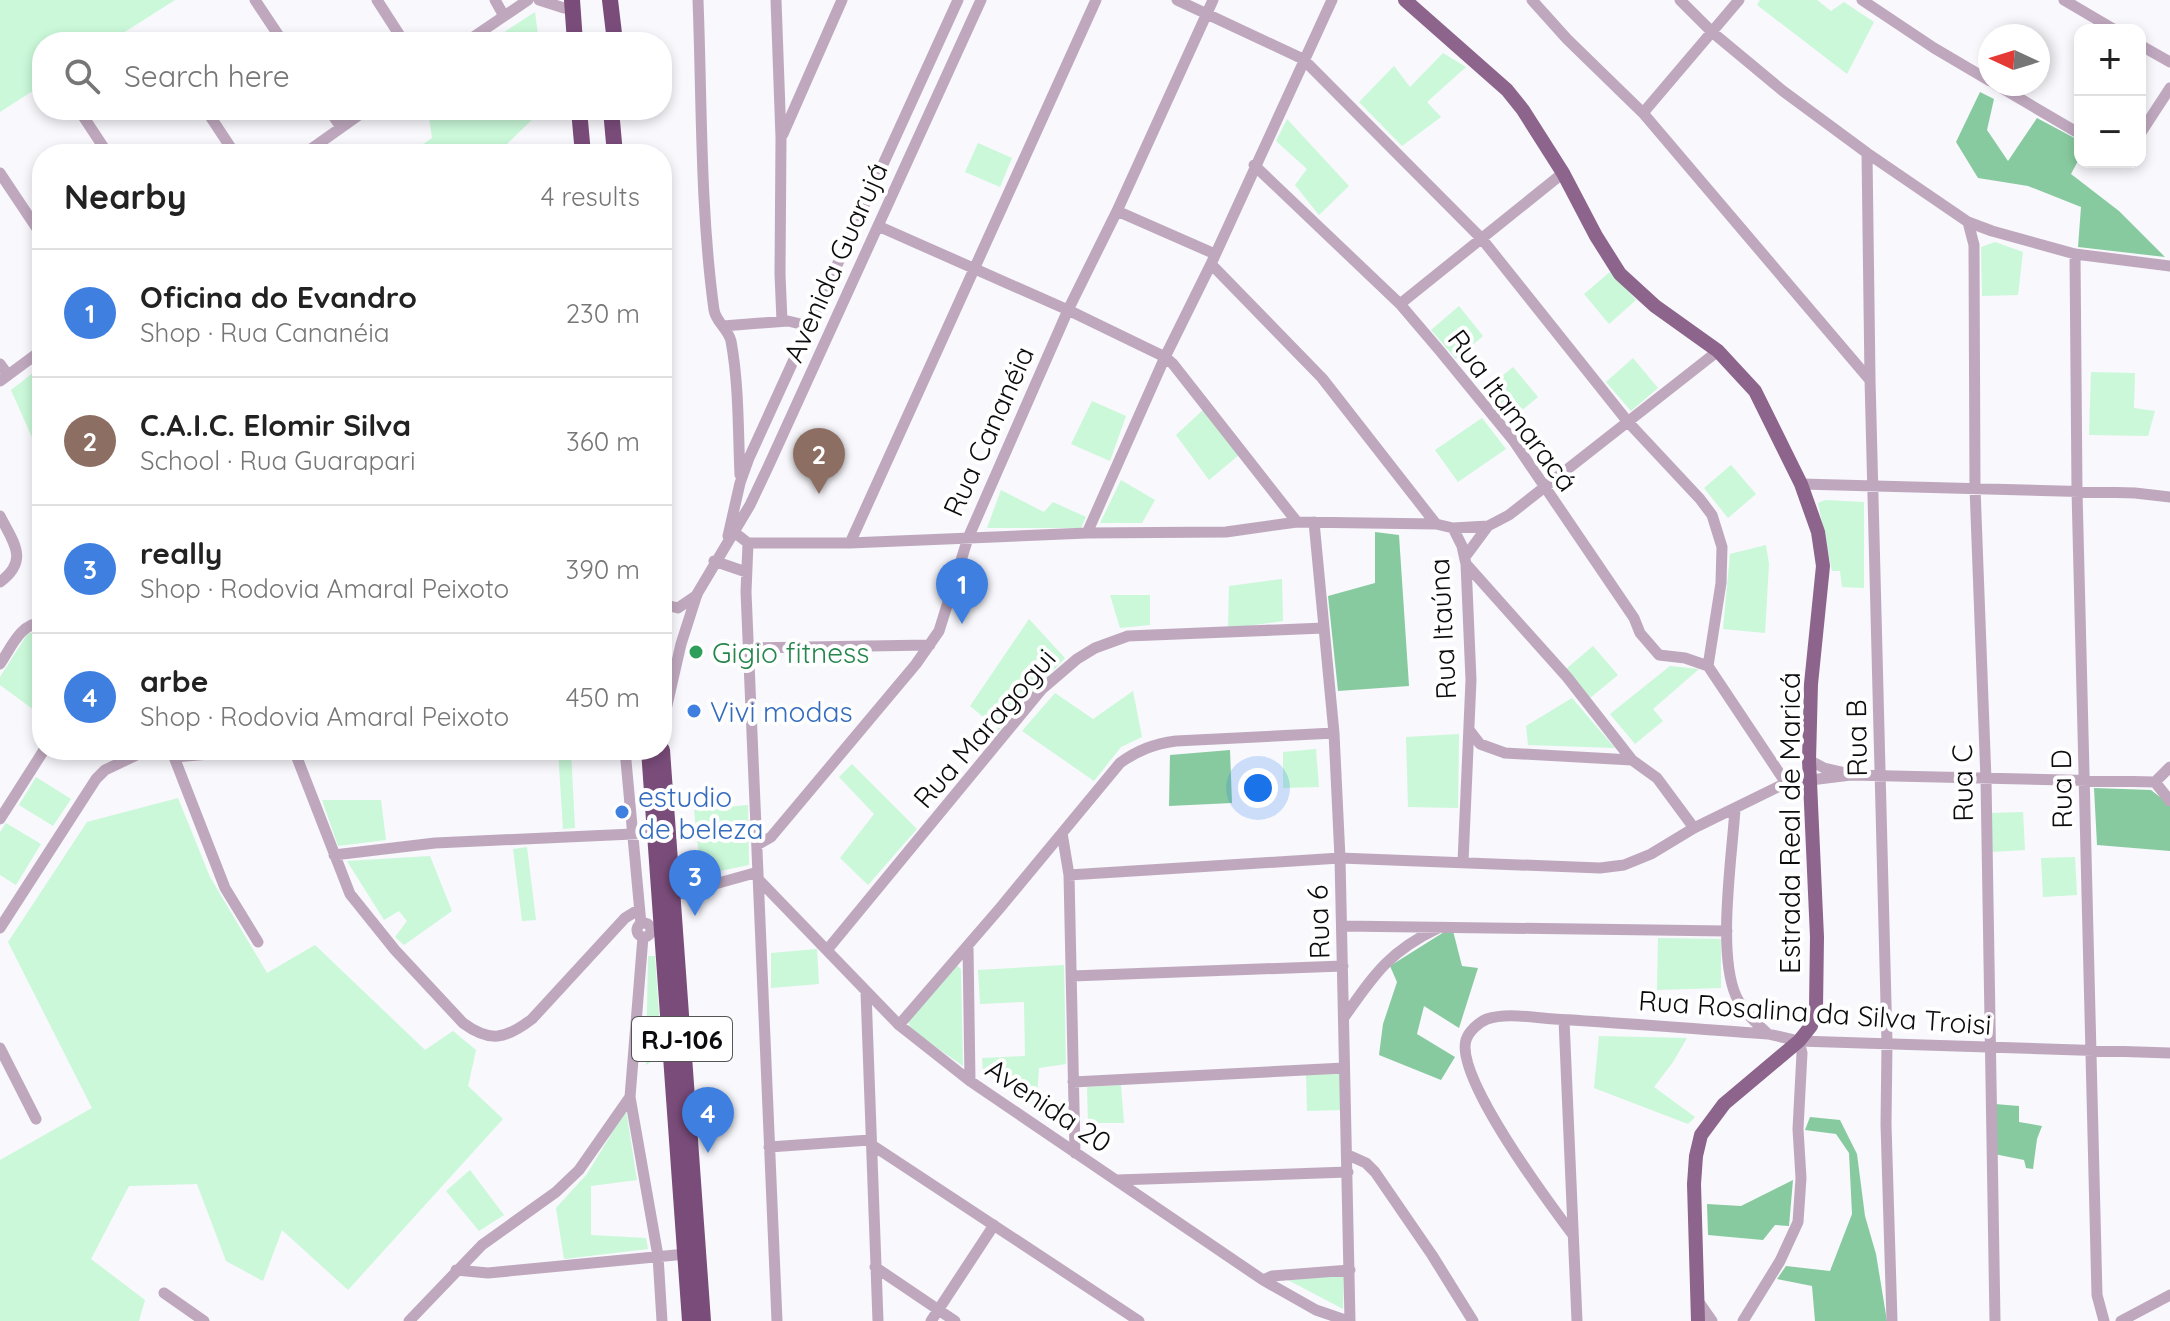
<!DOCTYPE html>
<meta charset="utf-8">
<style>
:root{--surface:#fff;--page:#f2f2f2;--text:#222;--muted:#767676;--line:#e0e0e0;--accent:#7c3aed}
body{margin:0;font-family:Quicksand,sans-serif;background:var(--page);color:var(--text)}
.controls{position:absolute;right:24px;top:24px;display:grid;overflow:hidden;border-radius:16px;box-shadow:0 4px 12px #0003}
.controls button{width:72px;height:72px;display:grid;place-items:center;padding:0;border:0;border-bottom:2px solid var(--line);background:var(--surface);color:var(--text);font:40px sans-serif}
.compass{position:absolute;left:1978px;top:24px;width:72px;height:72px;border-radius:50%;background:var(--surface);box-shadow:0 4px 12px #0003;rotate:274deg}
.you{position:absolute;left:1258px;top:788px;width:28px;height:28px;margin:-20px;border:6px solid #fff;border-radius:50%;background:#1a73e8;box-shadow:0 0 0 12px #1a73e833}
.badge{display:grid;place-items:center;width:52px;height:52px;border-radius:50%;background:var(--accent);color:#fff;font-size:26px;font-weight:700}
.pin{position:absolute;translate:-50% -66px;filter:drop-shadow(0 2px 4px #0008)}
.pin::after{content:'';position:absolute;top:42px;width:28px;height:24px;background:inherit;clip-path:polygon(0 0,100% 0,50% 100%)}
.list{margin:0;padding:0;list-style:none}
h2{display:flex;justify-content:space-between;align-items:center;height:104px;margin:0;padding:0 32px;font-size:34px}
h2 small{font-size:26px;font-weight:400;color:var(--muted)}
.list li{display:grid;grid-template-columns:52px 1fr auto;gap:24px;align-items:center;box-sizing:border-box;height:128px;padding:0 32px;border-top:2px solid var(--line)}
.list b{display:block;font-size:30px;white-space:nowrap}
.list p{margin:0;font-size:26px;white-space:nowrap;color:var(--muted)}
.list em{font-size:26px;font-style:normal;color:var(--muted)}
.icon{flex:none;width:44px;height:44px;fill:none;stroke:currentColor;stroke-width:2;stroke-linecap:round;stroke-linejoin:round}
.map{position:relative;flex:none;width:2170px;height:1321px;overflow:hidden}
.search{position:absolute;background:var(--surface);box-shadow:0 4px 12px #0003;left:32px;top:32px;width:640px;height:88px;display:flex;align-items:center;gap:20px;box-sizing:border-box;padding:0 28px;border-radius:32px;color:var(--muted);font-size:30px}
.panel{position:absolute;background:var(--surface);box-shadow:0 4px 12px #0003;left:32px;top:144px;width:640px;height:616px;border-radius:32px}
.map>svg:first-child{display:block}
</style>
<div class="map">
<svg width="2170" height="1321" viewBox="0 0 2170 1321">
<rect width="100%" height="100%" fill="#f8f8fd"/>
<path fill="#caf8d9" d="M0,0H175L109,42H42V85L0,112Z
M1760,0H1817L1831,11L1844,2L1874,22L1847,74L1757,5Z
M535,12L539,42H489Z
M1443,53L1466,67L1427,102L1441,117L1402,146L1359,102L1394,66L1410,87Z
M428,110H542L504,147L507,154H409L432,138Z
M1287,119L1349,186L1319,215L1295,185L1307,169L1276,141Z
M978,143L1012,158L1000,187L965,172Z
M1995,242L2023,252L2018,295L1982,296L1981,247Z
M1611,271L1636,300L1609,324L1584,294Z
M1459,306L1483,336L1456,359L1431,330Z
M1633,358L1658,388L1631,411L1606,382Z
M42,366V460L11,390Z
M1513,367L1538,397L1510,420L1485,390Z
M2091,372L2135,373L2134,408L2155,411L2148,436L2089,435Z
M1092,401L1126,416L1110,461L1071,444Z
M1204,409L1239,455L1209,480L1176,435Z
M1482,418L1506,449L1458,482L1435,450Z
M1731,465L1756,494L1728,518L1704,488Z
M1121,480L1155,500L1142,523H1100Z
M1001,490L1044,512L1053,502L1086,517L1081,528H987Z
M1825,500L1864,502V588L1842,587L1840,571H1832L1818,503Z
M1766,545L1769,564L1765,633L1723,629L1730,554Z
M1282,579L1283,621L1228,629L1229,586Z
M1110,595H1150V625L1120,628Z
M1029,619L1065,658L999,730L970,706Z
M28,633L42,634V716L0,685V677Z
M1593,646L1618,675L1590,698L1566,669Z
M1670,666L1699,669L1653,709L1663,721L1635,744L1610,714Z
M1133,691L1142,737L1121,747L1094,781L1022,731L1055,693L1093,719Z
M1572,698L1615,748L1528,745L1526,726Z
M1459,734L1458,808L1408,807L1406,737Z
M1316,749L1319,787L1283,788V752Z
M558,750H571L575,828L563,829Z
M852,764L917,829L868,885L840,858L874,814L839,777Z
M36,777L71,799L53,826L19,805Z
M178,798L210,877L267,973L315,945L425,1050L453,1031L476,1050L468,1086L503,1119L348,1290L282,1230L263,1281L226,1261L197,1184L129,1186L91,1259L145,1300L139,1321H0V1160L92,1108L8,942L87,822Z
M322,800H381L386,840L338,846Z
M748,805L749,865L701,875L694,810Z
M2023,812L2025,850L1991,852L1990,813Z
M6,823L41,844L16,885L0,875V832Z
M527,847L536,920L522,921L513,849Z
M430,856L452,911L404,945L395,937L407,921L399,911L384,920L347,861Z
M2075,857L2077,895L2043,897L2041,858Z
M1658,938L1721,939V988L1657,990Z
M817,949L819,984L771,988V953Z
M648,956H655L662,1055L646,1065Z
M955,964L961,969L963,1066L910,1029L908,1018Z
M1064,965L1066,1064L1039,1068L1036,1108L983,1072L982,1058L1025,1056L1024,1002L980,1004L978,970Z
M1599,1036L1687,1038L1673,1062L1654,1087L1695,1117L1688,1124L1594,1088Z
M1340,1072L1343,1110L1307,1111L1306,1075Z
M1121,1085L1124,1123H1088L1087,1087Z
M626,1110L637,1180L591,1186V1235L646,1238L648,1249L564,1259L556,1208L587,1174Z
M470,1170L504,1215L479,1231L446,1191Z
M1344,1276L1343,1309L1286,1279Z"/>
<path fill="#88ca9f" d="M1980,92L1994,99L1987,130L2008,161L2037,118L2080,141V157L2071,174L2119,211L2165,257L2078,247L2081,207L2028,186L1978,178L1956,142Z
M1375,532L1399,535L1409,686L1338,691L1328,596L1375,583Z
M1230,750L1232,803L1169,806L1170,755Z
M2094,788L2151,790L2170,805V851L2097,845Z
M1452,927L1462,966L1478,968L1459,1028L1424,1006L1417,1034L1455,1057L1441,1080L1379,1055L1383,1024L1397,982L1390,966Z
M1995,1104L2019,1106V1122L2042,1126L2037,1139L2033,1169L2026,1168L2024,1160L1994,1154Z
M1810,1117L1840,1120L1857,1154L1865,1216L1876,1254L1887,1321H1815L1812,1286L1777,1279L1786,1266L1830,1271L1852,1214L1849,1153L1836,1134L1805,1130Z
M1793,1180L1789,1226L1775,1225L1763,1240L1708,1235L1707,1204L1741,1206Z"/>
<g fill="none" stroke-linecap="round" stroke-linejoin="round">
<path stroke="#bfa8be" stroke-width="11" d="M255,0L283,42
M377,0L404,42
M495,0L504,16
M539,0L564,8
M698,0C702,103 700,208 714,310C716,322 728,329 731,341C739,385 738,431 740,475
M776,0L781,138L780,274L782,321
M1177,0L1303,59L1482,239L1628,422L1700,499L1712,515L1722,547L1721,583L1708,666
M1532,0L1567,39L1643,113L1869,379
M1680,0L1712,32L1783,91L1867,153L1968,222L1992,231L2075,254L2170,266
M1862,0L1934,48L1990,81
M2064,0L2115,30
M466,42L528,0
M2140,45L2170,62
M1995,84L2080,134
M79,110L108,154
M206,110L235,154
M329,110L341,127
M1643,113L1739,0
M783,134L842,0
M2140,134L2170,88
M1867,153L1870,379L1887,1043L1886,1124L1892,1321
M304,154L366,110
M1254,165L1400,304L1440,351L1513,440L1634,618L1640,633L1659,655L1685,658L1708,666L1786,783
M0,173L42,236
M1117,211L1215,254
M1968,222L1974,245L1975,488L1986,780L1995,1321
M878,226L1068,310L1165,357L1173,364L1297,522L1436,524L1453,528L1462,546L1466,564L1471,680L1463,862
M2075,254L2077,491L2097,1295L2104,1321
M1211,264L1322,378L1436,524
M1400,304L1563,173
M723,326L788,321L809,326
M0,364L8,375
M0,381L42,350
M1801,484L2135,493L2170,497
M0,516C13,542 30,560 0,582
M1314,522L1334,733L1340,858L1350,1321
M1453,528L1488,526L1509,515L1718,351
M734,532L748,543L746,592L777,1321
M1087,533L1165,357L1211,264L1332,0
M728,536L740,483L749,458L958,0
M748,543H850L1087,533L1226,532L1297,522
M850,543L1096,0
M1465,557L1488,526
M714,561L746,572
M1466,564L1567,677L1632,760
M662,604L678,608L697,595
M749,648L930,645
M0,664C11,648 21,622 42,623
M662,727L681,644L697,594L750,505L768,467L981,0
M1470,731L1480,744L1505,753L1632,760L1657,778L1694,828
M171,750L174,757L260,750
M294,750L350,894L395,950L463,1023C490,1043 506,1039 532,1019L625,918L638,910
M625,750L641,924
M174,757L225,888L258,942
M1809,760L1824,768L1846,773
M2155,782L2170,767
M1735,809C1732,857 1717,953 1736,996C1743,1011 1756,1023 1768,1034
M0,819L44,750
M1062,833L1069,875L1075,1153
M757,845L771,837L916,664L939,631L968,538L1068,310L1117,211L1213,0
M334,855L435,843L654,833
M1069,875L1340,858L1600,868L1624,865L1651,854L1694,828L1786,783L1851,775L2155,782L2170,801
M759,880L899,1025L970,1081L1263,1280L1316,1310L1348,1321
M672,896L758,872
M637 930a7 7 0 1 1 14 0a7 7 0 1 1-14 0Z
M1342,926L1727,931
M0,928L96,779L105,770L147,750
M643,937L630,1097L658,1256L662,1321
M968,946L970,1081
M827,950L1042,689L1077,659L1095,648L1128,636L1324,628
M1072,976L1343,966
M866,992L878,1321
M1345,1016C1375,973 1390,951 1438,928
M1564,1020L1577,1321
M899,1025L1000,908L1120,763C1138,750 1154,744 1176,741L1334,733
M0,1048L36,1119
M1073,1082L1344,1068
M872,1145L1139,1321
M769,1147L870,1140
M1348,1155L1366,1163L1375,1172L1432,1255L1473,1321
M1117,1180L1348,1172
M1573,1235C1549,1203 1455,1077 1466,1040C1469,1031 1479,1022 1487,1019C1507,1012 1534,1018 1554,1019C1625,1023 1696,1029 1768,1034L1799,1041L2170,1053
M875,1267L955,1321
M456,1270L488,1273L686,1254
M1263,1280L1272,1276L1350,1270
M164,1293L204,1321
M1698,1301L1712,1321
M409,1321L482,1245L556,1192L579,1170L630,1097
M931,1321L994,1225
M1743,1321L1780,1261L1798,1222L1801,1178L1798,1129L1802,1053L1799,1041
M2121,1321L2170,1295"/>
<path stroke="#8d648c" stroke-width="14" d="M1405,0L1507,90L1523,110L1563,173L1596,236L1620,274L1655,306L1718,351L1755,391L1801,484L1818,532L1823,566L1811,684L1809,760L1817,937L1816,1008L1811,1026L1799,1041L1724,1104L1701,1135L1696,1156L1694,1184L1698,1321"/>
<path stroke="#7a4c7a" stroke-width="16" d="M572,0L575,42
M610,0L615,42
M579,110L583,154
M611,110L615,154
M649,750L690,1321
M662,750L703,1321"/>
</g>
<circle fill="#2e9e5b" stroke="#fff" stroke-width="3" cx="696" cy="652" r="8"/>
<g fill="#3f7fe0" stroke="#fff" stroke-width="3">
<circle cx="694" cy="711" r="8"/>
<circle cx="622" cy="812" r="8"/>
</g>
<g text-anchor="middle" dominant-baseline="central" stroke-width="8" stroke-linejoin="round" paint-order="stroke">
<rect fill="#fff" stroke="#555556" stroke-width="2" x="632" y="1017" width="100" height="44" rx="6"/>
<g font-size="26" font-weight="bold" fill="#0c0c0e">
<text x="682" y="1039">RJ-106</text>
</g>
<g font-size="28" fill="#0c0c0e" stroke="#fff">
<text transform="translate(835 262) rotate(-66)">Avenida Guarujá</text>
<text transform="translate(1513 410) rotate(53)">Rua Itamaracá</text>
<text transform="translate(988 431) rotate(-66)">Rua Cananéia</text>
<text transform="translate(1442 629) rotate(-93)">Rua Itaúna</text>
<text transform="translate(984 728) rotate(-49)">Rua Maragogui</text>
<text transform="translate(1856 738) rotate(-91)">Rua B</text>
<text transform="translate(1962 783) rotate(-91)">Rua C</text>
<text transform="translate(2061 789) rotate(-91)">Rua D</text>
<text transform="translate(1789 823) rotate(-90)">Estrada Real de Maricá</text>
<text transform="translate(1318 922) rotate(-92)">Rua 6</text>
<text transform="translate(1815 1012) rotate(4)">Rua Rosalina da Silva Troisi</text>
<text transform="translate(1049 1105) rotate(34)">Avenida 20</text>
</g>
<g font-size="28" fill="#27864d" stroke="#fff" text-anchor="start">
<text x="712" y="652">Gigio fitness</text>
</g>
<g font-size="28" fill="#366cbe" stroke="#fff" text-anchor="start">
<text x="710" y="711">Vivi modas</text>
<text x="638" y="796">estudio<tspan x="638" dy="32">de beleza</tspan></text>
</g>
</g>
</svg>
<div class="controls">
<button>+</button>
<button>−</button>
</div>
<svg class="compass" viewBox="-18 -18 36 36"><path d="M0-13l5 13h-10z" fill="#e53935"/><path d="M0 13l5-13h-10z" fill="#767676"/></svg>
<div class="you"></div>
<div class="pin badge" style="left:962px;top:624px;background:#3f7fe0">1</div>
<div class="pin badge" style="left:819px;top:494px;background:#8d6e63">2</div>
<div class="pin badge" style="left:695px;top:916px;background:#3f7fe0">3</div>
<div class="pin badge" style="left:708px;top:1153px;background:#3f7fe0">4</div>
<div class="search"><svg class="icon" aria-label="search" viewBox="0 0 24 24"><circle cx="10" cy="10" r="6"/><path d="M15 15l6 6"/></svg>Search here</div>
<section class="panel">
<h2>Nearby<small>4 results</small></h2>
<ul class="list">
<li><span class="badge" style="background:#3f7fe0">1</span><div><b>Oficina do Evandro</b><p>Shop · Rua Cananéia</p></div><em>230 m</em></li>
<li><span class="badge" style="background:#8d6e63">2</span><div><b>C.A.I.C. Elomir Silva</b><p>School · Rua Guarapari</p></div><em>360 m</em></li>
<li><span class="badge" style="background:#3f7fe0">3</span><div><b>really</b><p>Shop · Rodovia Amaral Peixoto</p></div><em>390 m</em></li>
<li><span class="badge" style="background:#3f7fe0">4</span><div><b>arbe</b><p>Shop · Rodovia Amaral Peixoto</p></div><em>450 m</em></li>
</ul>
</section>
</div>
